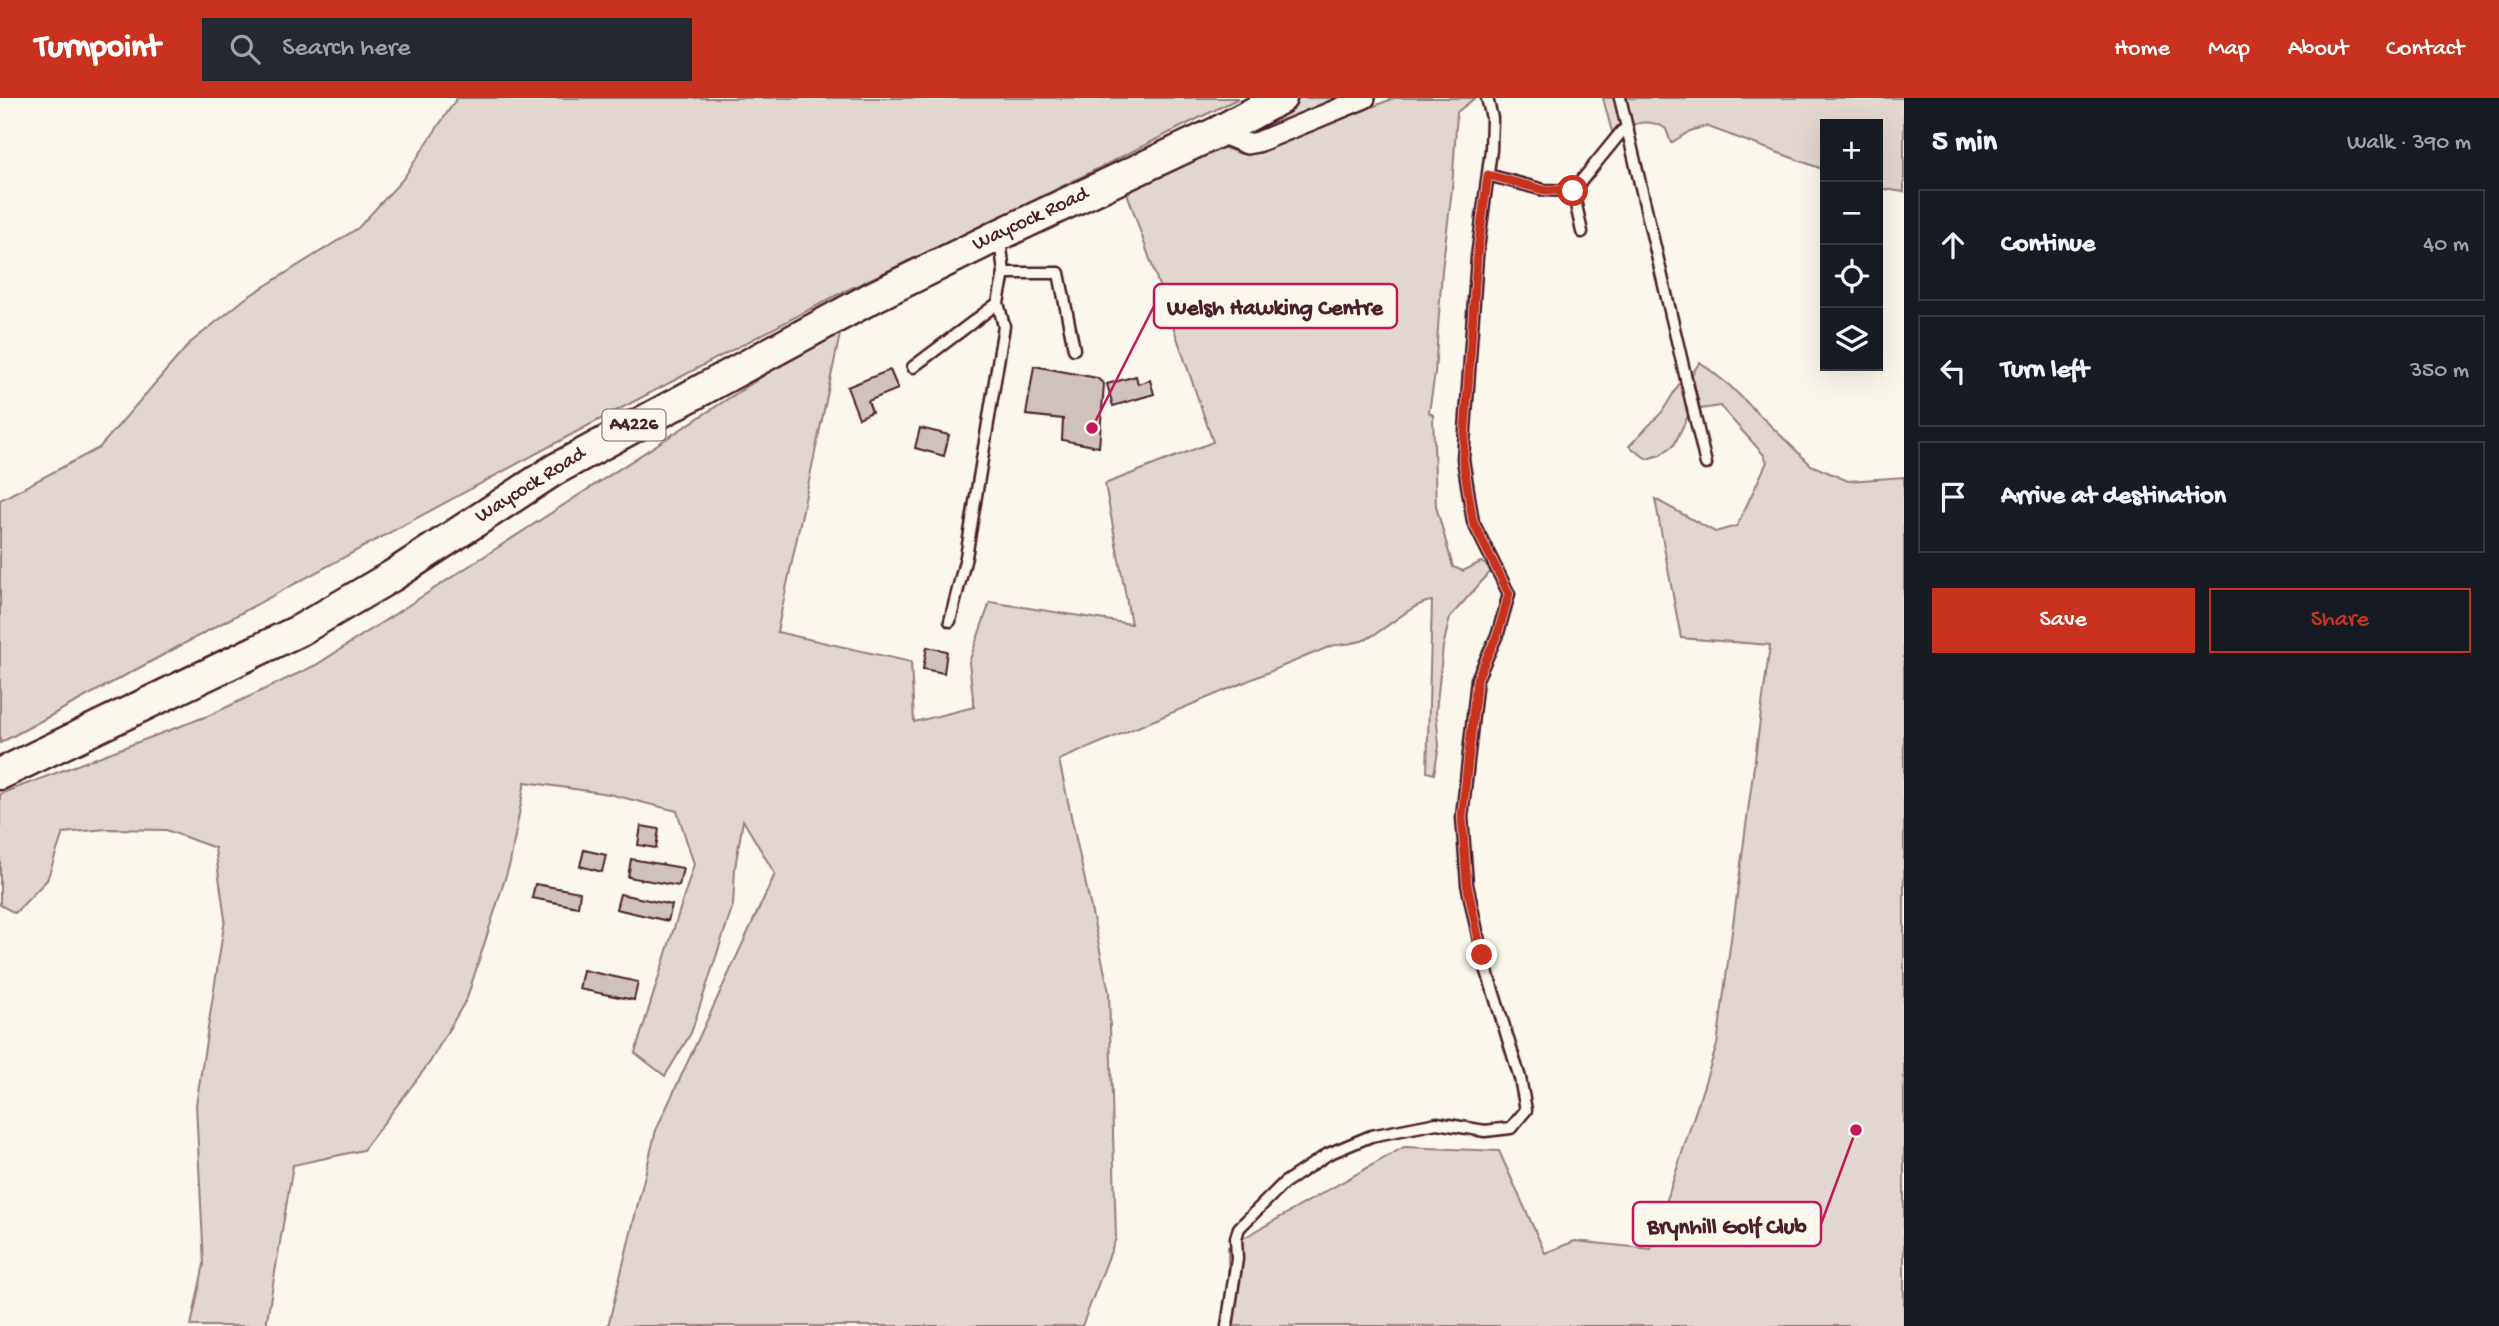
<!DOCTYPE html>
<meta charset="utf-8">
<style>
:root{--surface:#171b24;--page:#242831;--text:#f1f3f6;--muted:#9ea1a6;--line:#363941;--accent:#c8321e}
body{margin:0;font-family:"Gochi Hand",sans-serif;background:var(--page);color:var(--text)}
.controls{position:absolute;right:21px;top:21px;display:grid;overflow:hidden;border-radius:0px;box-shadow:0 7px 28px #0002}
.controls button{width:63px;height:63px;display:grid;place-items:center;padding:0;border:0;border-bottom:2px solid var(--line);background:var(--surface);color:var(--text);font:35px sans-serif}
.stop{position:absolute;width:21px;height:21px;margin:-16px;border:5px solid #c8321e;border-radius:50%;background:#fff}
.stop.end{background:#c8321e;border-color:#fff;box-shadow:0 2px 7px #0008}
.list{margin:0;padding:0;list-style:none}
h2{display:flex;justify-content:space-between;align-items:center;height:91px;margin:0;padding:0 28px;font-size:30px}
h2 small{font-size:23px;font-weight:400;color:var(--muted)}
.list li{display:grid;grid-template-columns:46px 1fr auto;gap:21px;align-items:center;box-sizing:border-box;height:112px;margin:0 14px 14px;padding:0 14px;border:2px solid var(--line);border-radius:0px}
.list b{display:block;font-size:26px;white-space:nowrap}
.list em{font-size:23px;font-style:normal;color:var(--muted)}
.actions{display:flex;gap:14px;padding:21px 28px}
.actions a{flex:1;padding:16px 0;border:2px solid var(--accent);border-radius:0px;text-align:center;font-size:24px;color:var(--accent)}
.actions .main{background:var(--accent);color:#fff}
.icon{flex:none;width:38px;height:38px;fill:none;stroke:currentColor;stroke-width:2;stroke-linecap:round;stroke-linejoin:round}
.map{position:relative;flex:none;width:1904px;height:1228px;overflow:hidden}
header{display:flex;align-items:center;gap:42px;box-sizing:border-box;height:98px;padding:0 35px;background:var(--accent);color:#fff}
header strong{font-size:33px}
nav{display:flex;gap:38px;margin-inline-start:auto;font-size:24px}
.search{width:490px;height:63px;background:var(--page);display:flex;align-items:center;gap:18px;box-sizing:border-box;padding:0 24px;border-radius:0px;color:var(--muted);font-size:26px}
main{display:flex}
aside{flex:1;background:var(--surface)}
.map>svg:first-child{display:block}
</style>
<header>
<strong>Turnpoint</strong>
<div class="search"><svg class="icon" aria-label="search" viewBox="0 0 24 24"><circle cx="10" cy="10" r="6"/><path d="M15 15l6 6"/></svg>Search here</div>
<nav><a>Home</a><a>Map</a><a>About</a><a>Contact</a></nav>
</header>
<main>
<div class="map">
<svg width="1904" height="1228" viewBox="0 0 1904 1228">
<rect width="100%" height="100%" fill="#fbf7ec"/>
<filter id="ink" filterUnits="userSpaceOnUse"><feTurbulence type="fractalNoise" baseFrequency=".0143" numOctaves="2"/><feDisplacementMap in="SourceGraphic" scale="14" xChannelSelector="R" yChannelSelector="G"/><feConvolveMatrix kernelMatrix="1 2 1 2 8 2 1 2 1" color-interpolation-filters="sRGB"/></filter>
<g filter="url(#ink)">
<path fill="#e2d7d0" stroke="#967b7e" stroke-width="2" d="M457,0H1239L1017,111L841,195L591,326L0,645V402L99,350L190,245L246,200L358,130L403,81Z
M1294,0H1351L1249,40L1244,32Z
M1394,0H1475L1457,14L1452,91L1442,172L1435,275L1429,314L1433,317L1436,408L1453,469L1463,473L1481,464L1493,471L1450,519L1443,549L1436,613L1439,648L1434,676L1427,674L1432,503C1410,505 1386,533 1364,542C1354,546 1341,546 1331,548L1059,662L1109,894L1116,1140L1082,1228H608L656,1032L775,776L743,722L735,770L733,807L691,935L665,978L635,955L694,766L677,713L609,696L525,684L510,765L467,900L430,964L363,1052L293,1067L266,1228H191L204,1166L196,1007L225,821L215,750L166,732L107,731L63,735L47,782L15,815L0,807V696L210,617L316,567L842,227L777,534L911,564L914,624L974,609L969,564L990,504L1131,526L1105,386L1213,344L1125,89L1209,48L1222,49L1241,56L1265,52Z
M1603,0H1904V94L1878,90V26H1825V72L1706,28L1690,33L1671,45L1666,31C1649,18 1630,27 1612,34Z
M1700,264L1730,288L1811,367L1848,383L1904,379V1228H1229L1228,1149L1404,1049L1499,1053L1545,1155L1575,1143L1651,1151L1717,947L1770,547L1681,540L1655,401L1715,434L1737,428L1767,364L1764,357L1720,308L1700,311L1692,276Z
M1681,283L1689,316L1674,347L1660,357L1647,361L1629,348L1662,314Z"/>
<path fill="#cfc2bc" stroke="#4a1f2b" stroke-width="2" d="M1034,268L1097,280L1104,286L1099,349L1062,342L1063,321L1026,317Z
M890,272L898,291L868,303L872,314L859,320L847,289Z
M1136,278L1138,286L1150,282L1154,296L1113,308L1107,286Z
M920,330L949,337L944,358L915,350Z
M927,549L947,553L944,575L923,571Z
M641,728L659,731L656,750L638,747Z
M584,752L606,757L602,774L580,768Z
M631,761L683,770L679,788L628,779Z
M535,786L580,794L578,809L532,800Z
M620,796L672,807L668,823L616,811Z
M583,872L638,884L634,902L579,891Z"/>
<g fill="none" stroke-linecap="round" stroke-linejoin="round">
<defs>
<path id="lane" d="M1620,0L1706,366
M1488,77L1544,92L1573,93L1622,33L1628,31
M1573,93L1582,134
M1000,141L1004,175H1059L1074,251
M913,269L998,205L1004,175
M950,523L966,459L1004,228L998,205
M1227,1228L1237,1161L1236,1140L1239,1130L1284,1085L1328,1056L1371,1038L1437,1025L1485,1033L1511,1030L1526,1012L1520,980L1482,857L1467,786L1462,719L1477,581L1498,535L1509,496L1473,424L1463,361L1477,159L1491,52L1492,20L1487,0"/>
<path id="street" d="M1218,34L1247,46L1258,44L1365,0"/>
<path id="primary" d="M0,676L300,532L392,478L554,372L875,198L999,137L1218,34L1281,0"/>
</defs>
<use href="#lane" stroke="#4a1f2b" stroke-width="15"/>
<use href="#street" stroke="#4a1f2b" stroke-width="24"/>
<use href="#primary" stroke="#4a1f2b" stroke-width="35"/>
<use href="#lane" stroke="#fbf7ec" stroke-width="10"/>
<use href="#street" stroke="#fbf7ec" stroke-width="19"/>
<use href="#primary" stroke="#fbf7ec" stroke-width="30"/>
</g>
</g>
<g fill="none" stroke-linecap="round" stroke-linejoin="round" filter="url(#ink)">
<path stroke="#c8321e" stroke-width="9" d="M1482,857L1467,786L1462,719L1477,581L1498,535L1509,496L1473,424L1463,361L1477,159L1488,77L1544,92L1573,93"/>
</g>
<g text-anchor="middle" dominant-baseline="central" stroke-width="7" stroke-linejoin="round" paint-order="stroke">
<rect fill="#fbf7ec" stroke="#7f6065" stroke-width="2" x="602.5" y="311.5" width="63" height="31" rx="5"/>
<g font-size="19" font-weight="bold" fill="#4a1f2b">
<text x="634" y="327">A4226</text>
</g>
<g font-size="21" fill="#4a1f2b" stroke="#fbf7ec">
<text transform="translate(1031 122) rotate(-25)">Waycock Road</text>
<text transform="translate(531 388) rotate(-32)">Waycock Road</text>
</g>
</g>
<path fill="none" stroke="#c2185b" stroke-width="2.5" d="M1092 330L1154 208M1856 1032L1821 1126"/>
<g fill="#c2185b" stroke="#fbf7ec" stroke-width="2.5">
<circle cx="1092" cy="330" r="7"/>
<circle cx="1856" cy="1032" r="7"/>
</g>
<g fill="#fbf7ec" stroke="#c2185b" stroke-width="2.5">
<rect x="1154" y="186" width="243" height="44" rx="7"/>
<rect x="1633" y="1104" width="188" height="44" rx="7"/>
</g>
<g font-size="23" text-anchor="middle" font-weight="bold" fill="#4a1f2b">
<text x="1275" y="216">Welsh Hawking Centre</text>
<text x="1727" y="1135">Brynhill Golf Club</text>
</g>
</svg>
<div class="controls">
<button>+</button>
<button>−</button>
<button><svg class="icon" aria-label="locate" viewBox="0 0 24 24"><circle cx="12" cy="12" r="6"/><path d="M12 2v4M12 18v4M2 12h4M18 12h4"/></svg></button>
<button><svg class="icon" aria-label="layers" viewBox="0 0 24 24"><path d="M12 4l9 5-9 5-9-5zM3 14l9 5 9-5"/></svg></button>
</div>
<div class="stop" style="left:1573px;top:93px"></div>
<div class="stop end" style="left:1482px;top:857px"></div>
</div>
<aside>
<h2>5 min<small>Walk · 390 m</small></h2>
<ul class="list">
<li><svg class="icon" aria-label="ahead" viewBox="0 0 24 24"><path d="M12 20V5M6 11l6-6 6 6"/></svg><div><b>Continue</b></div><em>40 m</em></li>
<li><svg class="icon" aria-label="left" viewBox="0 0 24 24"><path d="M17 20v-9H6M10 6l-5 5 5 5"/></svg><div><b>Turn left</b></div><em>350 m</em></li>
<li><svg class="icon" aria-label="arrive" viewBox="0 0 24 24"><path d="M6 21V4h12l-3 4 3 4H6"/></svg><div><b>Arrive at destination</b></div></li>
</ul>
<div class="actions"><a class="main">Save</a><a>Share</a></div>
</aside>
</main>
